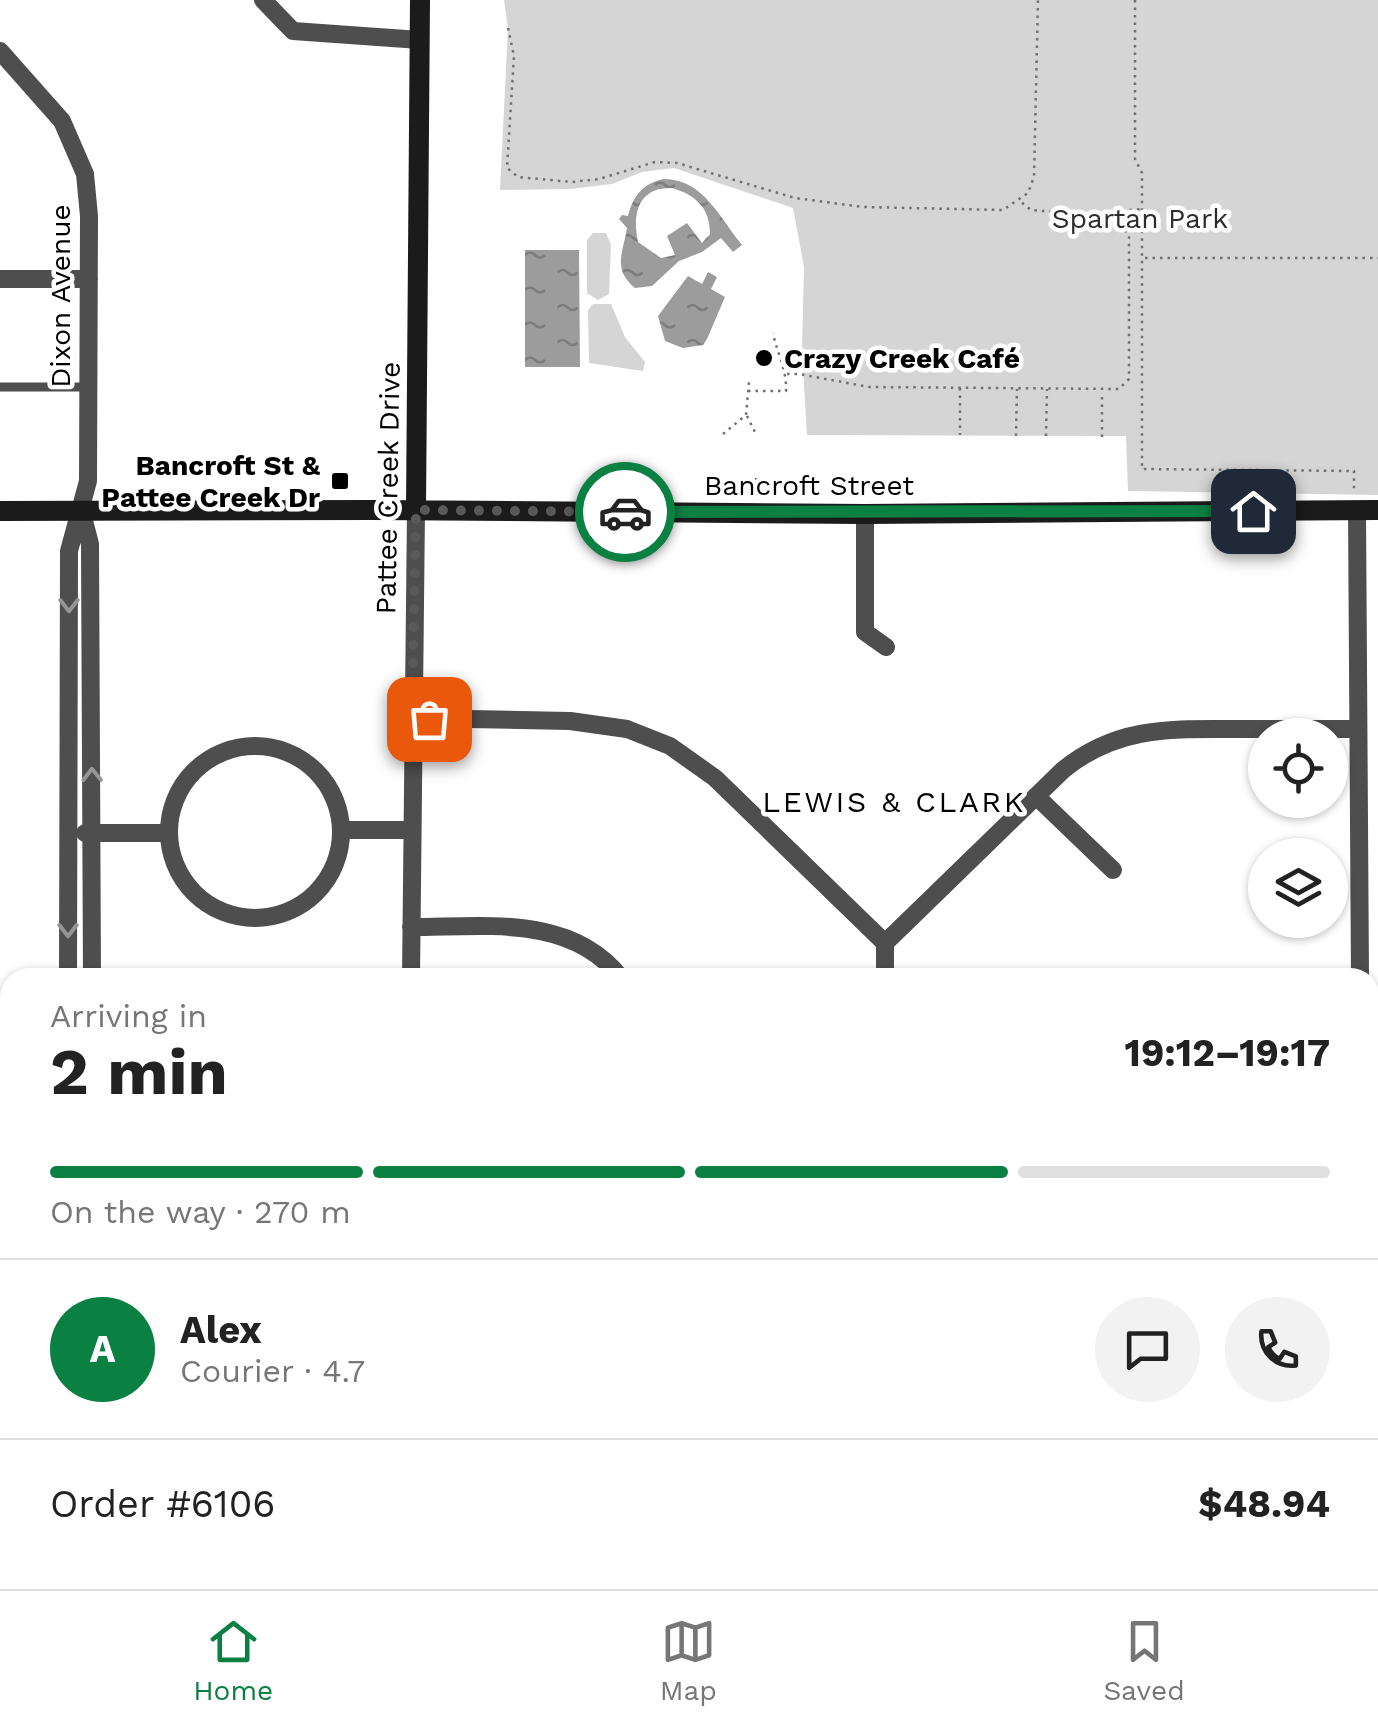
<!DOCTYPE html>
<html lang="en">
<head>
<meta charset="utf-8">
<style>
  body { margin:0; font-family:"Work Sans",sans-serif; background:#f2f2f2; color:#222; height:100vh; display:flex; flex-direction:column; font-size:38px; white-space:nowrap }
  * { box-sizing:border-box; margin:0 }
  p { font-size:32px; color:#767676 }
  .icon { flex:none; width:55px; height:55px; fill:none; stroke:currentColor; stroke-width:2; stroke-linecap:round; stroke-linejoin:round }
  .map { position:relative; flex:1; overflow:hidden }
  .drawer { position:absolute; left:0px; top:968px; width:1380px; height:622px; display:flex; flex-direction:column; background:#fff; border-radius:30px 30px 0 0; box-shadow:0 2px 8px #0004 }
  .drawer>* { flex:none }
  .buttons { position:absolute; left:1248px; top:718px; display:grid; gap:20px }
  .buttons a { display:grid; place-items:center; width:100px; height:100px; border-radius:50%; background:#fff; box-shadow:0 2px 8px #0004; font-size:50px }
  .pin { position:absolute; display:grid; place-items:center; width:85px; height:85px; color:#fff; margin:-42px; border-radius:20px; box-shadow:0 5px 15px #0006 }
  .courier { position:absolute; display:grid; place-items:center; width:100px; height:100px; margin:-50px; border:8px solid #0b8043; border-radius:50%; background:#fff; color:#222; box-shadow:0 2px 12px #0007 }
  .headline em { font-style:normal; font-weight:700 }
  .headline div { display:flex; flex-direction:column-reverse }
  .headline { display:flex; align-items:center; justify-content:space-between; height:170px; padding:0 50px }
  h1 { font-size:65px; font-weight:700; line-height:75px }
  .bar { display:grid; grid-template-columns:repeat(4,1fr); gap:15px 10px; align-content:center; height:120px; padding:0 50px }
  .bar i { height:12px; border-radius:8px; background:#e0e0e0 }
  .bar .active { background:#0b8043 }
  .bar p { grid-column:span 4 }
  .line { display:flex; align-items:center; gap:25px; padding:0 50px; border-top:2px solid #e0e0e0 }
  .line div { flex:1 }
  .round { display:grid; place-items:center; flex:none; width:105px; height:105px; border-radius:52px; background:#f2f2f2 }
  .tab-bar { display:flex; justify-content:space-around; align-items:center; height:140px; border-top:2px solid #e0e0e0; background:#fff; font-size:28px; color:#767676 }
  .tab-bar a { display:grid; justify-items:center; gap:5px }
  .tab-bar .active { color:#0b8043 }
  .map>svg:first-child { display:block }
  .green { fill:#d5d5d5 }
  .water { fill:url(#water-ripples); fill-rule:evenodd }
  .lines { fill:none; stroke-linecap:round; stroke-linejoin:round }
  .path { stroke:#707070; stroke-width:2.5; stroke-dasharray:2.5 5; stroke-linecap:butt }
  .lane { stroke:#4e4e4e; stroke-width:9 }
  .street { stroke:#4e4e4e; stroke-width:18 }
  .secondary { stroke:#1b1b1b; stroke-width:20 }
  .oneway { stroke:#959595 }
  .done { stroke:#595959; stroke-width:10; stroke-dasharray:0 18 }
  .route { stroke:#0b8043; stroke-width:12 }
  .poi-dot { fill:#000; stroke:#fff; stroke-width:4 }
  .labels { text-anchor:middle; dominant-baseline:central; stroke-width:9; stroke-linejoin:round; paint-order:stroke }
  .park-label { font-size:28px; fill:#2c2c2c; stroke:#fff }
  .street-label { font-size:28px; fill:#000; stroke:#fff }
  .poi-label { font-size:28px; font-weight:bold; fill:#000; stroke:#fff; text-anchor:start }
  .neighbourhood-label { font-size:30px; letter-spacing:2.5px; fill:#000; stroke:#fff }
</style>
</head>
<body>
<div class="map">
<svg width="1378" height="1589" viewBox="0 0 1378 1589">
  <defs>
    <pattern id="water-ripples" width="26" height="14" patternUnits="userSpaceOnUse" patternTransform="scale(2.5)"><rect width="26" height="14" fill="#9c9c9c"/><path d="M2 4q2-2 4 0t4 0M15 11q2-2 4 0t4 0" fill="none" stroke="#7d7d7d"/></pattern>
  </defs>
  <rect width="100%" height="100%" fill="#fff"/>
  <!-- green -->
  <path class="green" d="M504,0h874v495l-250,-4 -2,-55 -319,-1 -5,-85 2,-83 -11,-59 -119,-40 -32,4 -30,12 -42,5 -70,1 8,-162z
    M593,233h13l5,12 -2,49 -11,6 -11,-7v-53z
    M593,304h18l14,33 20,25 -2,9 -54,-8 -1,-53z"/>
  <!-- water -->
  <path class="water" d="M664,179c39,0 56,39 78,66l-9,7 -12,-14 -19,14 -23,9 -27,25 -17,2c-23,-19 -12,-35 -8,-60l-8,-9 3,-4 6,1c5,-20 15,-33 36,-37zM672,188c24,7 38,20 38,46l-8,9 -15,-20 -20,13 8,19 -14,3 -23,-16c-6,-28 0,-55 34,-54z
    M525,250h54l1,117h-55z
    M708,272l9,5 -6,12 14,8 -18,42 -4,6 -20,3 -18,-7 -7,-25 30,-40 14,8z"/>
  <g class="lines">
    <!-- path -->
    <path class="path" d="M1135,0v159l7,14v296l212,2v20
      M508,28l6,28 -7,112 11,9 54,5 27,-3 56,-17 22,1 118,35 68,9 140,3 25,-17 6,-16 4,-177
      M1116,216l12,-6 14,-1
      M1145,258h233
      M787,374h12l70,13 250,2 10,-10v-144l-14,-18 -84,-7 -11,-9
      M960,388v47
      M748,391h38c1,-21 -9,-38 -13,-58
      M747,416l9,18
      M723,434l23,-19 3,-33
      M1016,436l1,-47
      M1046,436l1,-47
      M1102,437v-44
      M756,478v10"/>
    <!-- lane -->
    <path class="lane" d="M0,387h87
      M1006,1580v9
      M1242,1589v-9"/>
    <!-- street -->
    <path class="street" d="M263,0l30,31 127,9
      M0,51l62,70 23,53 4,42 -1,265 -19,70 -1,427
      M0,279h89
      M81,509l9,35 2,434
      M1357,510l3,468
      M865,514v118l21,15
      M413,718l157,3 57,8 43,17 45,32 170,165
      M169 832a86 86 0 1 1 172 0a86 86 0 1 1-172 0Z
      M1036,796l77,74
      M342,830h70
      M85,833h84
      M411,927c74,0 160,-13 210,51
      M885,943l178,-173c55,-45 110,-41 177,-41 39,0 79,0 118,0
      M885,943v35
      M411,978l5,-468
      M0,1131l10,8
      M1370,1139h8
      M1370,1452h8
      M0,1456h10
      M1123,1580v9
      M1361,1580v9
      M174,1589l1,-9
      M412,1589l1,-9
      M457,1589h177
      M887,1589v-9"/>
    <!-- secondary -->
    <path class="secondary" d="M416,510l4,-510
      M0,511l373,-1 492,4 513,-4"/>
  </g>
  <!-- one-way arrows -->
  <defs><path id="oneway-chevron" d="M-2-3.5L2.5 0L-2 3.5" fill="none" stroke-width="1.6" stroke-linecap="round" stroke-linejoin="round" transform="scale(2.5)"/></defs>
  <g class="oneway">
    <use href="#oneway-chevron" transform="translate(69 605) rotate(90)"/>
    <use href="#oneway-chevron" transform="translate(92 775) rotate(-91)"/>
    <use href="#oneway-chevron" transform="translate(68 930) rotate(90)"/>
  </g>
  <g class="lines">
    <!-- done -->
    <path class="done" d="M429,719l-17,-1 4,-208 209,2"/>
    <!-- route -->
    <path class="route" d="M625,512l628,-1"/>
  </g>
  <!-- markers -->
  <g class="poi-dot">
    <circle cx="764" cy="358" r="10"/>
    <rect x="330" y="471" width="20" height="20" rx="5"/>
  </g>
  <g class="labels">
    <!-- park labels -->
    <g class="park-label">
      <text x="1140" y="218">Spartan Park</text>
    </g>
    <!-- street labels -->
    <g class="street-label">
      <text transform="translate(60 296) rotate(-90)">Dixon Avenue</text>
      <text x="809" y="485">Bancroft Street</text>
      <text transform="translate(388 488) rotate(-89)">Pattee Creek Drive</text>
    </g>
    <!-- poi labels -->
    <g class="poi-label">
      <text x="784" y="358">Crazy Creek Café</text>
      <text x="320" y="465" text-anchor="end">Bancroft St &amp;<tspan x="320" dy="32">Pattee Creek Dr</tspan></text>
    </g>
    <!-- neighbourhood labels -->
    <g class="neighbourhood-label">
      <text x="894" y="801">LEWIS &amp; CLARK</text>
    </g>
  </g>
</svg>
<div class="buttons">
<a><svg class="icon" aria-label="locate" viewBox="0 0 24 24"><circle cx="12" cy="12" r="6"/><path d="M12 2v4M12 18v4M2 12h4M18 12h4"/></svg></a>
<a><svg class="icon" aria-label="layers" viewBox="0 0 24 24"><path d="M12 4l9 5-9 5-9-5zM3 14l9 5 9-5"/></svg></a>
</div>
<div class="pin" style="left:429px;top:719px;background:#ea580c"><svg class="icon" aria-label="bag" viewBox="0 0 24 24"><path d="M5 8h14l-1 12H6zM9 8a3 3 0 0 1 6 0"/></svg></div>
<div class="pin" style="left:1253px;top:511px;background:#1f2937"><svg class="icon" aria-label="home" viewBox="0 0 24 24"><path d="M3 11l9-7 9 7M6 9v11h12V9"/></svg></div>
<div class="courier" style="left:625px;top:512px"><svg class="icon" aria-label="car" viewBox="0 0 24 24"><path d="M5 17H2v-5l4-1 3-4h7l3 4 3 1v5h-3M9 17h6M6 11h13"/><circle cx="7" cy="17" r="2"/><circle cx="17" cy="17" r="2"/></svg></div>
<section class="drawer">
<div class="headline"><div><h1>2 min</h1><p>Arriving in</p></div><em>19:12–19:17</em></div>
<div class="bar"><i class="active"></i><i class="active"></i><i class="active"></i><i></i><p>On the way · 270 m</p></div>
<div class="line" style="height:180px"><b class="round" style="background:#0b8043;color:#fff">A</b><div><b>Alex</b><p>Courier · 4.7</p></div><a class="round"><svg class="icon" aria-label="chat" viewBox="0 0 24 24"><path d="M4 5h16v11H9l-5 4z"/></svg></a><a class="round"><svg class="icon" aria-label="phone" viewBox="0 0 24 24"><path d="M5 4h4l2 5-3 2q2 4 5 5l2-3 5 2v4C11 20 4 13 5 4z"/></svg></a></div>
<div class="line" style="height:130px"><div>Order #6106</div><b>$48.94</b></div>
</section>
</div>
<nav class="tab-bar">
<a class="active"><svg class="icon" aria-label="home" viewBox="0 0 24 24"><path d="M3 11l9-7 9 7M6 9v11h12V9"/></svg>Home</a>
<a><svg class="icon" aria-label="map" viewBox="0 0 24 24"><path d="M3 6l6-2 6 2 6-2v14l-6 2-6-2-6 2zM9 4v14M15 6v14"/></svg>Map</a>
<a><svg class="icon" aria-label="saved" viewBox="0 0 24 24"><path d="M7 4h10v16l-5-4-5 4z"/></svg>Saved</a>
</nav>
</body>
</html>
